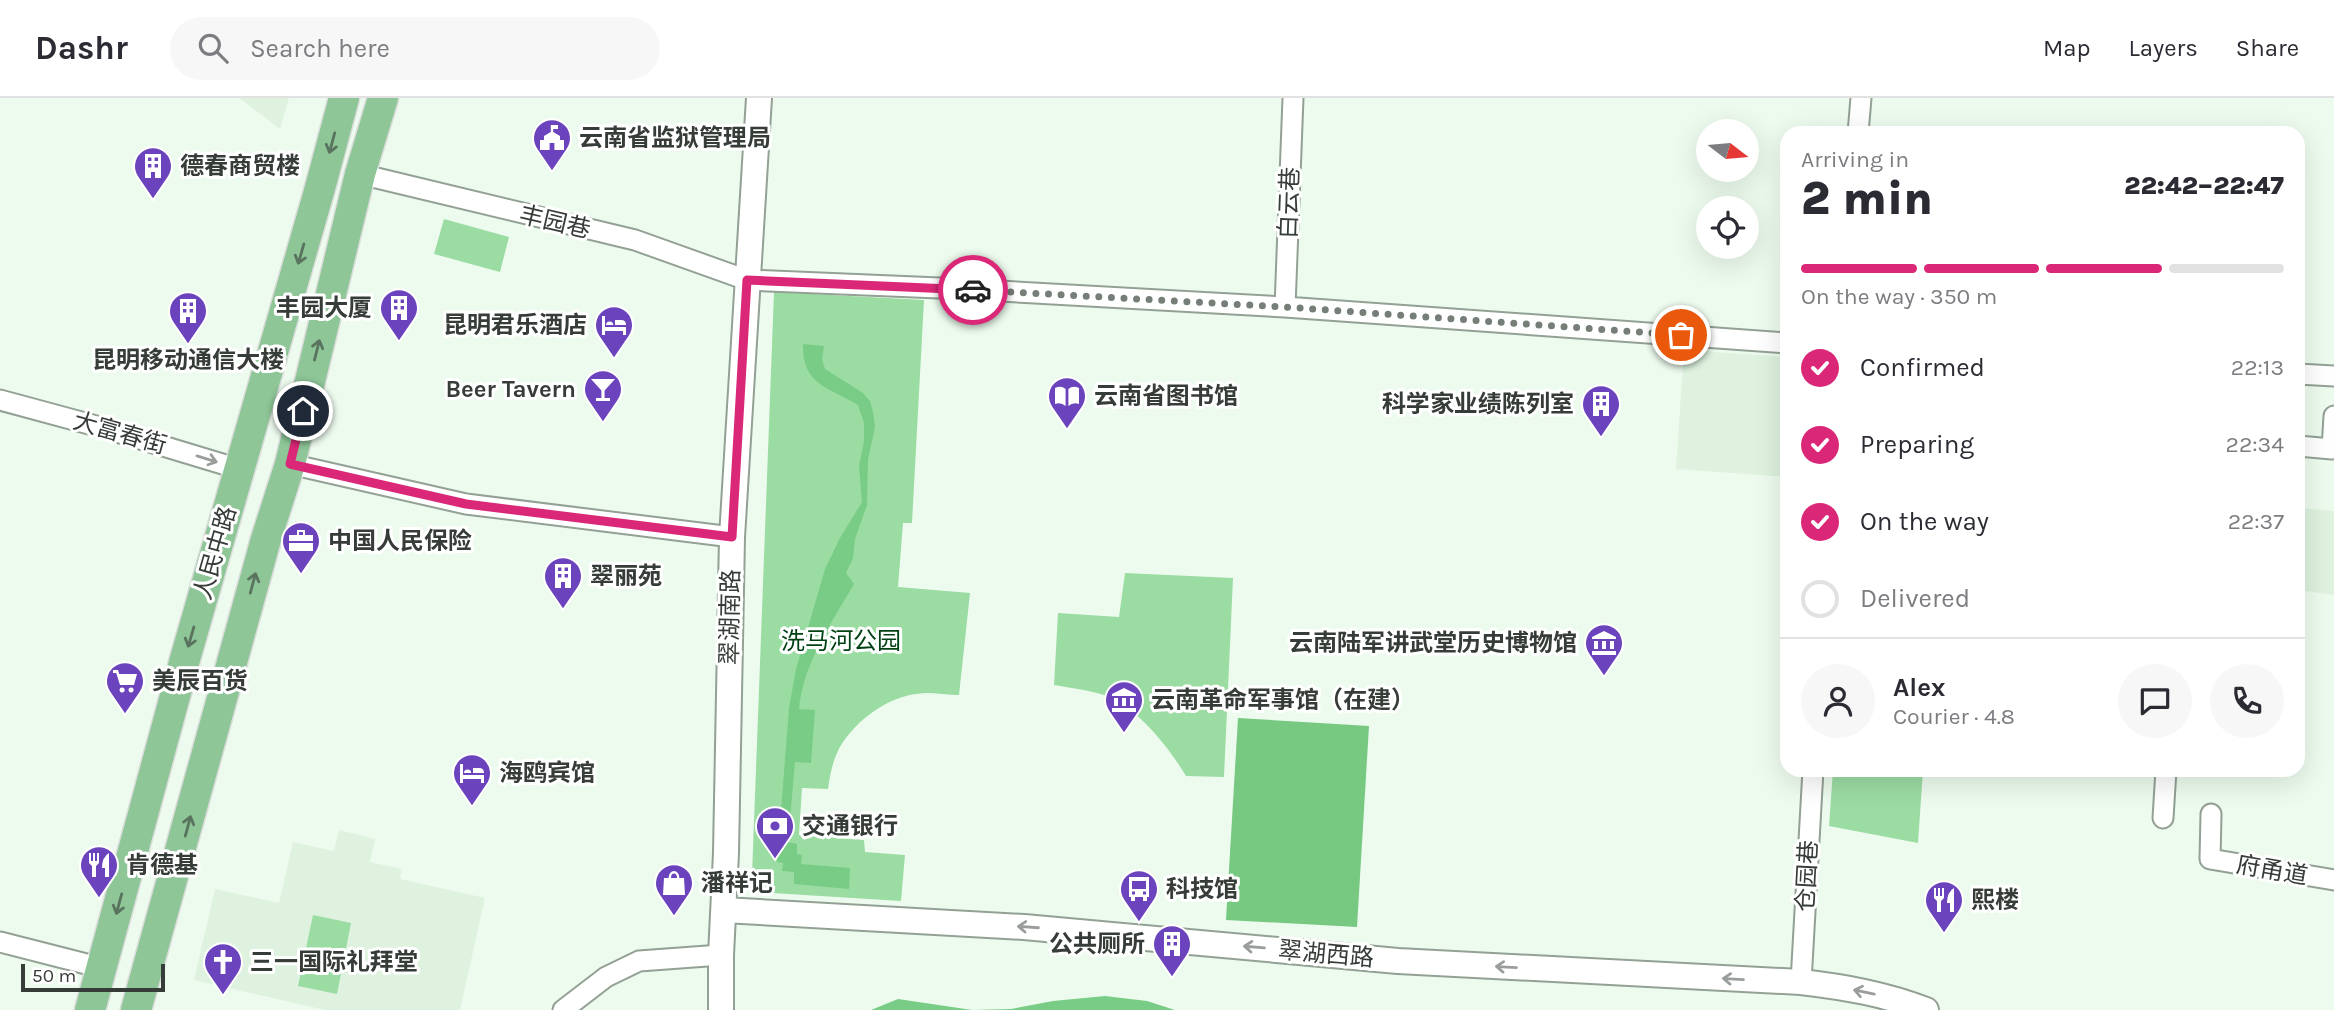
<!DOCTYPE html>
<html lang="en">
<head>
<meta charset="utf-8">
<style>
  body { margin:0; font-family:Karla,"Noto Sans SC",sans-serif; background:#f7f7f7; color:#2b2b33; height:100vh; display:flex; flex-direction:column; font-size:26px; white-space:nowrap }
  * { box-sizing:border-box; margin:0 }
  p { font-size:23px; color:#7c7c81 }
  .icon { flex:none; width:38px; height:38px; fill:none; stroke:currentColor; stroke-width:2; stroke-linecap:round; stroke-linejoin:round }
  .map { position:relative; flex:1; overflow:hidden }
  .sheet { position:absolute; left:1780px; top:28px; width:525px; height:651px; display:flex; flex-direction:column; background:#fff; border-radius:21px; box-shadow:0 7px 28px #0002 }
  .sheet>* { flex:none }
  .needle { width:46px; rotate:106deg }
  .controls { position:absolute; left:1696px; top:21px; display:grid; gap:14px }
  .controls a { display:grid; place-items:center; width:63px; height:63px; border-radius:50%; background:#fff; box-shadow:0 7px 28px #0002; font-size:35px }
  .scale { position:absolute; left:21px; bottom:18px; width:144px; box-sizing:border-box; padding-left:7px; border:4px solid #363c37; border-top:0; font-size:19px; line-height:24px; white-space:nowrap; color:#363c37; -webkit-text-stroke:5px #fff; paint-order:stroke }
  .pin { position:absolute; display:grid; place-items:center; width:60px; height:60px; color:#fff; margin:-30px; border:4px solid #fff; border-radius:50%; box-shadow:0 2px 7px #0007 }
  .courier { position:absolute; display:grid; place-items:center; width:70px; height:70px; margin:-35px; border:5px solid #db2777; border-radius:50%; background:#fff; color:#222; box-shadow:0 2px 9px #0007 }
  .headline em { font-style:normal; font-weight:800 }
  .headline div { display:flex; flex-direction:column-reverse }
  .headline { display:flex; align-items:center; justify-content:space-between; height:119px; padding:0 21px }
  h1 { font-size:46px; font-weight:800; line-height:52px }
  .bar { display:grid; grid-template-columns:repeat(4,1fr); gap:10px 7px; align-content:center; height:84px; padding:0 21px }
  .bar i { height:9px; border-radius:5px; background:#e1e1e2 }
  .bar .selected { background:#db2777 }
  .bar p { grid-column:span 4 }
  .line { display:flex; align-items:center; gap:18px; padding:0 21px; border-top:2px solid #e1e1e2 }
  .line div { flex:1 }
  .round { display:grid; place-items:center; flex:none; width:74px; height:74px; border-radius:37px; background:#f7f7f7 }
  ol { padding:0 21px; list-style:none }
  li { display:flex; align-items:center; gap:21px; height:77px }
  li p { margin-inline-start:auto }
  li .icon { padding:7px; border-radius:50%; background:#db2777; color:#fff; stroke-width:4 }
  li:last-child { color:#7c7c81 }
  li i { width:38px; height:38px; border:4px solid #e1e1e2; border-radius:50% }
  header { display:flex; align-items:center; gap:42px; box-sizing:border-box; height:98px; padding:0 35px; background:#fff; border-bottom:2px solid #e1e1e2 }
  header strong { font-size:33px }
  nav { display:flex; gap:38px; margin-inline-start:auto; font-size:24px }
  .search { width:490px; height:63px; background:#f7f7f7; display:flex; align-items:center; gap:18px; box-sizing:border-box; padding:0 24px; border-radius:38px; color:#7c7c81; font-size:26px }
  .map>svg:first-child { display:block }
  .built { fill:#def2df }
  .green { fill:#9bdca3 }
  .forest { fill:#77c982 }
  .water { fill:#79cc85 }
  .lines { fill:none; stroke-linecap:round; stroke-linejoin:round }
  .minor-casing { stroke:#93a094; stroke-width:23 }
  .tertiary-casing { stroke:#93a094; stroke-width:28 }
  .primary-casing { stroke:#dbdcdb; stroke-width:33 }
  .minor { stroke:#fff; stroke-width:19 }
  .tertiary { stroke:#fff; stroke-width:24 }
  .primary { stroke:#8ec698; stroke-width:30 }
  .oneway { stroke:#59735e }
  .oneway2 { stroke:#9a9e9b }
  .done { stroke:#767f77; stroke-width:7; stroke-dasharray:0 12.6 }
  .route { stroke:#db2777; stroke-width:9 }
  .labels { text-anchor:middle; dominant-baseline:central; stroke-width:6; stroke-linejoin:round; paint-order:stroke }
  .poi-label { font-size:24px; font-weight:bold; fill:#363c37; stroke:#fff; text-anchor:start }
  .street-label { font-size:24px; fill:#363c37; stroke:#fff }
  .park-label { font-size:24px; fill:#004114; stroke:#fff }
</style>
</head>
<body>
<header>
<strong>Dashr</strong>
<div class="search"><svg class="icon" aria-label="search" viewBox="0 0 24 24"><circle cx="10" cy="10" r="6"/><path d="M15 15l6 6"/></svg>Search here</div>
<nav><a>Map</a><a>Layers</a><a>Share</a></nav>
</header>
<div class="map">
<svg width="2334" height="912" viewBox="0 0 2334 912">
  <rect width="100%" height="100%" fill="#edfbee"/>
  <!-- built -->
  <path class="built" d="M239,0h50l-9,31z
    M1684,252l103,7v120l-111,-8z
    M2298,410l36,3v84l-36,-5z
    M339,732l36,9 -5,23 32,7 -2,10 85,19 -25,112h-135l-131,-30 21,-91 64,14 14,-61 41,9z"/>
  <!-- green -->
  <path class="green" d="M444,121l65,18 -9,35 -66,-18z
    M774,194l150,8 -12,223h-9l-5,64 72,6 -11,102c-11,0 -22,-2 -33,-2 -33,1 -64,22 -83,49 -9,13 -13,31 -15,47l-26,-1 -3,47 65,5 1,12 40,3 -4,46 -129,-8 -20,-18z
    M1125,475l108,5 -9,199 -38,-1c-16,-27 -49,-69 -79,-80 -17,-6 -36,-8 -53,-11l4,-72 61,4z
    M1833,672h90l-5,73 -89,-17z
    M313,817l38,8 -14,71 -39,-8z"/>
  <!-- forest -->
  <path class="forest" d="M1238,620l131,8 -12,201 -131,-7z"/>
  <!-- water -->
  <path class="water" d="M803,246l21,2 -2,13 3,10 38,24 7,8 3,11 2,15 -7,32 -1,46 -12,34 -2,19 -7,15 8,11c-22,38 -51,80 -55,125l16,1 -4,53 -16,-1 -7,80 9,2v10l5,1 -1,9 49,4 -1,21 -55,-5v-12l-12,-1 1,-8 -6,-1 12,-154 7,-39 29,-100 15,-31 22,-36 -3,-36 5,-25v-18l-6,-18c-30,-18 -56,-20 -55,-61z
    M1105,898l42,5 28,9h-304l27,-11 74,11 39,-1 42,-8z"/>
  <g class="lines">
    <defs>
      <path id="minor" d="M1858,35l3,-35
        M360,76l275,66 112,40 216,9 322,18 502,36
        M1285,209l8,-209
        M2298,276l36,2
        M0,302l100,27 139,42
        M2298,348l34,3 2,-33
        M290,366l176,40 266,33
        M2211,716l-1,45 124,21
        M2163,720l3,-48
        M0,844l102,26
        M1801,884l12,-212
        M563,912l43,-33 33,-16 82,-6"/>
      <path id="tertiary" d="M724,812l300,17 374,34 403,21c43,5 84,12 125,28
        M721,912v-55l5,-102 6,-316 27,-439"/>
      <path id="primary" d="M90,912l95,-351 135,-471 24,-90
        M136,912l130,-471 24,-75 70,-290 23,-76"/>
    </defs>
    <!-- minor casing -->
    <use href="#minor" class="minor-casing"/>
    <!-- tertiary casing -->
    <use href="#tertiary" class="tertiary-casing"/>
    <!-- primary casing -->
    <use href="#primary" class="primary-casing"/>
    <!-- minor -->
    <use href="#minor" class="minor"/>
    <!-- tertiary -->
    <use href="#tertiary" class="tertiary"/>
    <!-- primary -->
    <use href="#primary" class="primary"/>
  </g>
  <!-- one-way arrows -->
  <defs><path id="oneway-shaft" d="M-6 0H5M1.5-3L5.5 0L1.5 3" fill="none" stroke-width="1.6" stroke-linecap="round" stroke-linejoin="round" transform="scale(1.75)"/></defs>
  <g class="oneway">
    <use href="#oneway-shaft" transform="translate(332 45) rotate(105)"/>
    <use href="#oneway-shaft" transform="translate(301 156) rotate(106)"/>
    <use href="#oneway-shaft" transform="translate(317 252) rotate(-76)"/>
    <use href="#oneway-shaft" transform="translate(253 485) rotate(-75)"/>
    <use href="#oneway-shaft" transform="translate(191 539) rotate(106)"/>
    <use href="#oneway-shaft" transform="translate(188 728) rotate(-75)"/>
    <use href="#oneway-shaft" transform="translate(119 806) rotate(105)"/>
  </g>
  <g class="oneway2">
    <use href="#oneway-shaft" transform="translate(207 361) rotate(17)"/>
    <use href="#oneway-shaft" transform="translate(1028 829) rotate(-176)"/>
    <use href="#oneway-shaft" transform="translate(1254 849) rotate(-175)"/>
    <use href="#oneway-shaft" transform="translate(1506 869) rotate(-177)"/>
    <use href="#oneway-shaft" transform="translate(1733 881) rotate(-177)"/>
    <use href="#oneway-shaft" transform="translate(1864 894) rotate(-168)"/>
  </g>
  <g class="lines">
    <!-- done -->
    <path class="done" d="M973,192l312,17 396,28"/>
    <!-- route -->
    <path class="route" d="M303,313l-13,53 176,40 266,33 15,-257 226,10"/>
  </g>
  <!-- icons -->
  <defs>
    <symbol id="civic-pin" viewBox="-11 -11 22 30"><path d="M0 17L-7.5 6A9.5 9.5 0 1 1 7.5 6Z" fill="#6b44bd" stroke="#fff"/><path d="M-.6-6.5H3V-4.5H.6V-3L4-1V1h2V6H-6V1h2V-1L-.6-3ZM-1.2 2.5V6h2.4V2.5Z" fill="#fff"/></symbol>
    <symbol id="building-pin" viewBox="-11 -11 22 30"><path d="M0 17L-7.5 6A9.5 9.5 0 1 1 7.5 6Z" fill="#6b44bd" stroke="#fff"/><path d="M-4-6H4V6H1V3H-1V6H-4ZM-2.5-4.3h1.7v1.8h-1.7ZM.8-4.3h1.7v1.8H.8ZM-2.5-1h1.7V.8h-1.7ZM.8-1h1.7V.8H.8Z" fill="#fff"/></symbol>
    <symbol id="hotel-pin" viewBox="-11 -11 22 30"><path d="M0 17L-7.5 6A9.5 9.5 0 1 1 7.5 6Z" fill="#6b44bd" stroke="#fff"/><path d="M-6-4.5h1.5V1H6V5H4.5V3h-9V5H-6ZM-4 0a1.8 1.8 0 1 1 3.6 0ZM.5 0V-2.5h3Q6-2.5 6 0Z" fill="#fff"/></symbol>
    <symbol id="bar-pin" viewBox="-11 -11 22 30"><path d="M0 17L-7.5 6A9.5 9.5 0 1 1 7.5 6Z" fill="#6b44bd" stroke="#fff"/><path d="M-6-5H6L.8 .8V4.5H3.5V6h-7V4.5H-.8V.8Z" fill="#fff"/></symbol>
    <symbol id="library-pin" viewBox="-11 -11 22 30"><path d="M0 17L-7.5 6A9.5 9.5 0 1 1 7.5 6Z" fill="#6b44bd" stroke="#fff"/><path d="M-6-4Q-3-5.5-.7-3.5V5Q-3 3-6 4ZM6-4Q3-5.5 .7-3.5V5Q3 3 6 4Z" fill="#fff"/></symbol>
    <symbol id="office-pin" viewBox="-11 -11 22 30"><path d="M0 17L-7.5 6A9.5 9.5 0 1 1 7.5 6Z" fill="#6b44bd" stroke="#fff"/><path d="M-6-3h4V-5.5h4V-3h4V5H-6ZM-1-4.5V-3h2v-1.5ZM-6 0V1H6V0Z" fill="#fff"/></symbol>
    <symbol id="museum-pin" viewBox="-11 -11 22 30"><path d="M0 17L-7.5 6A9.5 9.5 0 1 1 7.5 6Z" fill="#6b44bd" stroke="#fff"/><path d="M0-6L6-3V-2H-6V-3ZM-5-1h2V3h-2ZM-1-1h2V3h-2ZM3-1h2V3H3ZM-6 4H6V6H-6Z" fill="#fff"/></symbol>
    <symbol id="supermarket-pin" viewBox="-11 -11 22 30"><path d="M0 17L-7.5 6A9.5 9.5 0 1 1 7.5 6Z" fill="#6b44bd" stroke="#fff"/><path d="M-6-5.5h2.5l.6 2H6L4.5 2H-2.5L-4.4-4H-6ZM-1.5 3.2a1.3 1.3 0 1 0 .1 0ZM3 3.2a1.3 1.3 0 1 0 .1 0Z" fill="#fff"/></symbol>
    <symbol id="bank-pin" viewBox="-11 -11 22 30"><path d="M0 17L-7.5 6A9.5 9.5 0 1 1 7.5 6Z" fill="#6b44bd" stroke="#fff"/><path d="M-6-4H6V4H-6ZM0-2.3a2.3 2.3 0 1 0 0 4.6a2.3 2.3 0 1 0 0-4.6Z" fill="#fff"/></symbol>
    <symbol id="restaurant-pin" viewBox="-11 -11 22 30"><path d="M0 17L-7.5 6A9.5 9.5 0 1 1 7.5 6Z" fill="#6b44bd" stroke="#fff"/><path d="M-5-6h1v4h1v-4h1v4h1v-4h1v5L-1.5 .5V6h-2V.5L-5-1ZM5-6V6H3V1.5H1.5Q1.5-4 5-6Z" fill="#fff"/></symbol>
    <symbol id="shop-pin" viewBox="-11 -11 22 30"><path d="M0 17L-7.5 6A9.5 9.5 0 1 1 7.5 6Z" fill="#6b44bd" stroke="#fff"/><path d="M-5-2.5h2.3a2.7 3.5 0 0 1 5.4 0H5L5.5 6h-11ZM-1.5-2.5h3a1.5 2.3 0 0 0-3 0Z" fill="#fff"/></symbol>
    <symbol id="bus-pin" viewBox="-11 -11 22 30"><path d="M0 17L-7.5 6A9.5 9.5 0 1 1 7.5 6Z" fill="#6b44bd" stroke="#fff"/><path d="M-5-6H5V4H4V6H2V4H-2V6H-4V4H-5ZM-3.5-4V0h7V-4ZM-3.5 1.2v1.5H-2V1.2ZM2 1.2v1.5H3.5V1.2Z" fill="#fff"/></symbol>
    <symbol id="church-pin" viewBox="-11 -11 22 30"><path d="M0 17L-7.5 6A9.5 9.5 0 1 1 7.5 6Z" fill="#6b44bd" stroke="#fff"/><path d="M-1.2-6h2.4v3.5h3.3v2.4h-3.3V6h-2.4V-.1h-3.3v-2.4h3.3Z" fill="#fff"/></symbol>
  </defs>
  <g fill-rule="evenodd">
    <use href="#civic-pin" x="530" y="18" width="44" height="60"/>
    <use href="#building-pin" x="131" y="46" width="44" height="60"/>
    <use href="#building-pin" x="377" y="188" width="44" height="60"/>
    <use href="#building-pin" x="166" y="191" width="44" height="60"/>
    <use href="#hotel-pin" x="592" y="205" width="44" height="60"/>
    <use href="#bar-pin" x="581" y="269" width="44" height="60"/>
    <use href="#library-pin" x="1045" y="276" width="44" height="60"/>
    <use href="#building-pin" x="1579" y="284" width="44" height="60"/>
    <use href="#office-pin" x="279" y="421" width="44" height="60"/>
    <use href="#building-pin" x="541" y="456" width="44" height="60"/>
    <use href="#museum-pin" x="1582" y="523" width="44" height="60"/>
    <use href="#supermarket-pin" x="103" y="561" width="44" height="60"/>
    <use href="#museum-pin" x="1102" y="580" width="44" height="60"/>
    <use href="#hotel-pin" x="450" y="653" width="44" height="60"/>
    <use href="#bank-pin" x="753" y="706" width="44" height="60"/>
    <use href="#restaurant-pin" x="77" y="745" width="44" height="60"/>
    <use href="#shop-pin" x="652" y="763" width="44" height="60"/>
    <use href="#bus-pin" x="1117" y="769" width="44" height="60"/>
    <use href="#restaurant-pin" x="1922" y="780" width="44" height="60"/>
    <use href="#building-pin" x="1150" y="824" width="44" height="60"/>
    <use href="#church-pin" x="201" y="842" width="44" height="60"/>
  </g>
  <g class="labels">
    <!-- poi labels -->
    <g class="poi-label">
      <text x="579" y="40">云南省监狱管理局</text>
      <text x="180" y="68">德春商贸楼</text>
      <text x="372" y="210" text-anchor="end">丰园大厦</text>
      <text x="587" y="227" text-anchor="end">昆明君乐酒店</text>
      <text x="188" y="262" text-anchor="middle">昆明移动通信大楼</text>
      <text x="576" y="291" text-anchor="end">Beer Tavern</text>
      <text x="1094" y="298">云南省图书馆</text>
      <text x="1574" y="306" text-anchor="end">科学家业绩陈列室</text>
      <text x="328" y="443">中国人民保险</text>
      <text x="590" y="478">翠丽苑</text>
      <text x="1577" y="545" text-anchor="end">云南陆军讲武堂历史博物馆</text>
      <text x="152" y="583">美辰百货</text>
      <text x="1151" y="602">云南革命军事馆（在建）</text>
      <text x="499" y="675">海鸥宾馆</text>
      <text x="802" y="728">交通银行</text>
      <text x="126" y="767">肯德基</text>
      <text x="701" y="785">潘祥记</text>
      <text x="1166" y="791">科技馆</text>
      <text x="1971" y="802">熙楼</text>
      <text x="1145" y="846" text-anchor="end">公共厕所</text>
      <text x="250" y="864">三一国际礼拜堂</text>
    </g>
    <!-- street labels -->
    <g class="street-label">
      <text transform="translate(1289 105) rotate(-88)">白云巷</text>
      <text transform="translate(555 124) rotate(13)">丰园巷</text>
      <text transform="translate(120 335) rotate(16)">大富春街</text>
      <text transform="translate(215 455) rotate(-74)">人民中路</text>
      <text transform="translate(730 519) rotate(-89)">翠湖南路</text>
      <text transform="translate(2272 772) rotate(10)">府甬道</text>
      <text transform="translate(1807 778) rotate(-87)">仓园巷</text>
      <text transform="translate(1326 856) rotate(5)">翠湖西路</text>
    </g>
    <!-- park labels -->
    <g class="park-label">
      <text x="841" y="543">洗马河公园</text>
    </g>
  </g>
</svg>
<div class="controls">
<a><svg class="needle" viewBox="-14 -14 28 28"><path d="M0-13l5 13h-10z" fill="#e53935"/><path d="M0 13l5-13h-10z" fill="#7c7c81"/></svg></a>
<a><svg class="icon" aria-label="locate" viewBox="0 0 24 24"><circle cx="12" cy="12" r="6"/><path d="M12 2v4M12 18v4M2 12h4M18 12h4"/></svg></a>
</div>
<div class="scale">50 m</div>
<div class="pin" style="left:1681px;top:237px;background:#ea580c"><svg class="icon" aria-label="bag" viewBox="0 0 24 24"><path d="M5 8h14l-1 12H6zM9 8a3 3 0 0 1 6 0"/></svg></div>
<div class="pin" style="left:303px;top:313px;background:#1f2937"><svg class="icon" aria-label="home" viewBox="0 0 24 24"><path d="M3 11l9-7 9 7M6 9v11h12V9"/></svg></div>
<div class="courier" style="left:973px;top:192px"><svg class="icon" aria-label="car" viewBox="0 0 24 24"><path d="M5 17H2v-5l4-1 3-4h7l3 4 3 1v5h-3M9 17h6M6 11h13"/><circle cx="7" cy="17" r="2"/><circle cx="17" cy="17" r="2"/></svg></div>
<section class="sheet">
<div class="headline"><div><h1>2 min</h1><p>Arriving in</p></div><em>22:42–22:47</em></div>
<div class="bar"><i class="selected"></i><i class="selected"></i><i class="selected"></i><i></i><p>On the way · 350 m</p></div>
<ol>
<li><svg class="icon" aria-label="check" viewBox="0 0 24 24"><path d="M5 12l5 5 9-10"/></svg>Confirmed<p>22:13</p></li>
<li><svg class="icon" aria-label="check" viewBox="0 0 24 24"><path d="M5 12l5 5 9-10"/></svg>Preparing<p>22:34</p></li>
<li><svg class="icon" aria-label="check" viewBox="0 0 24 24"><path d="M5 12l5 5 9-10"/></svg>On the way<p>22:37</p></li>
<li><i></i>Delivered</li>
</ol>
<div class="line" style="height:126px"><a class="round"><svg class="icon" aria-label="person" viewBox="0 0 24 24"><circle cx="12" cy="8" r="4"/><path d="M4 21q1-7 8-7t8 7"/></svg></a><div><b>Alex</b><p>Courier · 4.8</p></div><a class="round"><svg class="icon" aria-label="chat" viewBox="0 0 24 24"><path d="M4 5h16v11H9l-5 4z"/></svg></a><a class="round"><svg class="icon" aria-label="phone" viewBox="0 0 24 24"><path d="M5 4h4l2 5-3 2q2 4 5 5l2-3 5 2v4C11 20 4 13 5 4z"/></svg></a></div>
</section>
</div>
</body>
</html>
